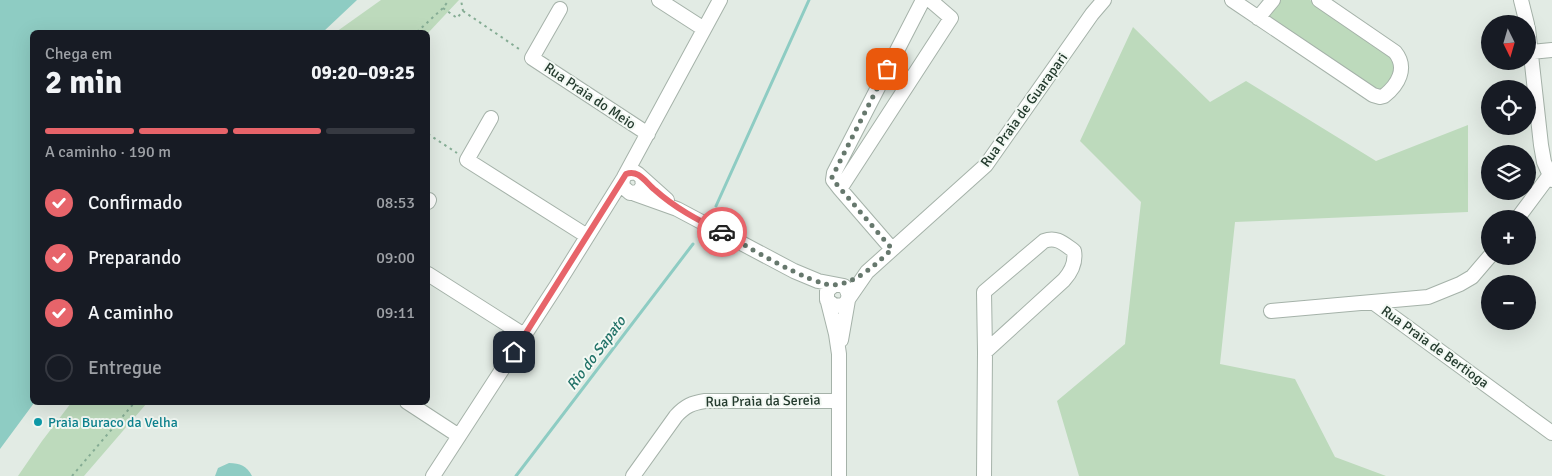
<!DOCTYPE html>
<html lang="pt">
<head>
<meta charset="utf-8">
<style>
  body { margin:0; font-family:Signika,sans-serif; background:#20242c; color:#f1f3f6; height:100vh; display:flex; flex-direction:column; font-size:19px; white-space:nowrap }
  * { box-sizing:border-box; margin:0 }
  p { font-size:16px; color:#9ea1a6 }
  .icon { flex:none; width:28px; height:28px; fill:none; stroke:currentColor; stroke-width:2; stroke-linecap:round; stroke-linejoin:round }
  .map { position:relative; flex:1; overflow:hidden }
  .sheet { position:absolute; left:30px; top:30px; width:400px; height:375px; display:flex; flex-direction:column; background:#171b24; border-radius:8px; box-shadow:0 5px 20px #0002 }
  .sheet>* { flex:none }
  .needle { width:32px; rotate:175deg }
  .buttons { position:absolute; left:1481px; top:15px; display:grid; gap:10px }
  .buttons a { display:grid; place-items:center; width:55px; height:55px; border-radius:50%; background:#171b24; box-shadow:0 5px 20px #0002; font-size:25px }
  .pin { position:absolute; display:grid; place-items:center; width:42px; height:42px; color:#fff; margin:-21px; border-radius:10px; box-shadow:0 2px 8px #0006 }
  .courier { position:absolute; display:grid; place-items:center; width:50px; height:50px; margin:-25px; border:4px solid #e7646a; border-radius:50%; background:#fff; color:#222; box-shadow:0 1px 6px #0007 }
  .head em { font-style:normal; font-weight:700 }
  .head div { display:flex; flex-direction:column-reverse }
  .head { display:flex; align-items:center; justify-content:space-between; height:85px; padding:0 15px }
  h1 { font-size:32px; font-weight:700; line-height:38px }
  .bar { display:grid; grid-template-columns:repeat(4,1fr); gap:8px 5px; align-content:center; height:60px; padding:0 15px }
  .bar i { height:6px; border-radius:4px; background:#363941 }
  .bar .on { background:#e7646a }
  .bar p { grid-column:span 4 }
  ol { padding:0 15px; list-style:none }
  li { display:flex; align-items:center; gap:15px; height:55px }
  li p { margin-inline-start:auto }
  li .icon { padding:5px; border-radius:50%; background:#e7646a; color:#fff; stroke-width:4 }
  li:last-child { color:#9ea1a6 }
  li i { width:28px; height:28px; border:2px solid #363941; border-radius:50% }
  .map>svg:first-child { display:block }
  .green { fill:#bddabc }
  .water { fill:#8eccc3 }
  .lines { fill:none; stroke-linecap:round; stroke-linejoin:round }
  .stream { stroke:#8eccc3; stroke-width:3 }
  .minor-casing { stroke:#a5b2a9; stroke-width:16 }
  .path { stroke:#85ac94; stroke-width:2; stroke-dasharray:2.5 4; stroke-linecap:butt }
  .minor { stroke:#fff; stroke-width:14 }
  .done { stroke:#66786d; stroke-width:5; stroke-dasharray:0 9 }
  .route { stroke:#e7646a; stroke-width:6 }
  .culture-dot { fill:#0f9aa8; stroke:#f2f8f3; stroke-width:2 }
  .labels { text-anchor:middle; dominant-baseline:central; stroke-width:4; stroke-linejoin:round; paint-order:stroke }
  .street-label { font-size:14px; fill:#233a2d; stroke:#f2f8f3 }
  .culture-label { font-size:14px; fill:#0d838f; stroke:#f2f8f3; text-anchor:start }
  .water-label { font-size:15px; font-style:italic; fill:#227268; stroke:#f2f8f3 }
</style>
</head>
<body>
<div class="map">
<svg width="1552" height="476" viewBox="0 0 1552 476">
  <rect width="100%" height="100%" fill="#e2ebe4"/>
  <!-- green -->
  <path class="green" d="M381,0h78l-31,33 -92,-1z
    M1280,0h30l83,57 3,18 -16,18 -113,-76z
    M1133,27l77,75 36,-21 130,80 92,-36v87l-233,10 -15,142 75,15 40,78 51,19h-307l-22,-75 68,-57 16,-142 -61,-61z
    M71,403h76l-63,73h-66l24,-35z"/>
  <!-- water -->
  <path class="water" d="M0,0h357l-34,32h-291v370l2,1 -34,46z
    M229,463c11,0 18,3 23,13h-37l3,-8z"/>
  <g class="lines">
    <!-- stream -->
    <path class="stream" d="M716,206l93,-206
      M516,476l177,-232"/>
    <defs>
      <path id="minor" d="M659,0l45,29
        M1232,0l141,95 7,2 4,-1c14,-11 24,-28 11,-44l-76,-52
        M1521,0l6,24
        M560,9l-28,49 116,76
        M1258,18l15,-18
        M1528,28l13,117 3,17 8,18
        M1531,52l21,-2
        M491,118l-24,42 120,76
        M624,177l96,-177
        M642,178l1,8 -5,6 -8,1 -8,-7 1,-7 3,-5 9,-2 3,2 29,26
        M840,189l-7,-9 1,-7 89,-173
        M635,194l42,15 117,62 24,10 26,5c6,7 6,14 -1,19l-8,1 -8,-6v-9l7,-6
        M428,202l1,-2
        M1517,219l32,-43
        M892,249l-52,-60 111,-171 -21,-18
        M428,274l96,61
        M849,298l18,-26 119,-107 106,-151 12,-14
        M828,302l8,32 3,20v122
        M1374,303l178,130
        M1271,311l157,-14 32,-13 12,-7 18,-21
        M841,340l7,-40
        M407,402l52,34
        M433,476l124,-191 66,-106
        M633,476l43,-60c9,-10 16,-13 29,-15h134
        M984,476l1,-124 79,-72c7,-8 12,-18 10,-29 -10,-7 -17,-15 -30,-10l-60,51 1,60"/>
    </defs>
    <!-- minor casing -->
    <use href="#minor" class="minor-casing"/>
    <!-- path -->
    <path class="path" d="M443,8l14,10 6,-7 -2,-11
      M463,11l59,40
      M417,32l26,-24 6,-8
      M428,134l29,19
      M72,476l63,-74"/>
    <!-- minor -->
    <use href="#minor" class="minor"/>
  </g>
  <g class="lines">
    <!-- done -->
    <path class="done" d="M722,232c21,12 90,54 112,53 23,-2 42,-21 58,-36l-59,-69 -1,-3 55,-108"/>
    <!-- route -->
    <path class="route" d="M514,352l112,-178c13,-5 20,9 29,16 20,18 43,30 67,42"/>
  </g>
  <!-- markers -->
  <circle class="culture-dot" cx="38" cy="422" r="5"/>
  <g class="labels">
    <!-- street labels -->
    <g class="street-label">
      <text transform="translate(590 96) rotate(34)">Rua Praia do Meio</text>
      <text transform="translate(1024 110) rotate(-54)">Rua Praia de Guarapari</text>
      <text transform="translate(1435 347) rotate(36)">Rua Praia de Bertioga</text>
      <text transform="translate(763 401) rotate(-1)">Rua Praia da Sereia</text>
    </g>
    <!-- culture labels -->
    <g class="culture-label">
      <text x="48" y="422">Praia Buraco da Velha</text>
    </g>
    <!-- water labels -->
    <g class="water-label">
      <text transform="translate(596 353) rotate(-53)">Rio do Sapato</text>
    </g>
  </g>
</svg>
<div class="buttons">
<a><svg class="needle" viewBox="-14 -14 28 28"><path d="M0-13l5 13h-10z" fill="#e53935"/><path d="M0 13l5-13h-10z" fill="#9ea1a6"/></svg></a>
<a><svg class="icon" aria-label="locate" viewBox="0 0 24 24"><circle cx="12" cy="12" r="6"/><path d="M12 2v4M12 18v4M2 12h4M18 12h4"/></svg></a>
<a><svg class="icon" aria-label="layers" viewBox="0 0 24 24"><path d="M12 4l9 5-9 5-9-5zM3 14l9 5 9-5"/></svg></a>
<a>+</a>
<a>−</a>
</div>
<div class="pin" style="left:887px;top:69px;background:#ea580c"><svg class="icon" aria-label="bag" viewBox="0 0 24 24"><path d="M5 8h14l-1 12H6zM9 8a3 3 0 0 1 6 0"/></svg></div>
<div class="pin" style="left:514px;top:352px;background:#1f2937"><svg class="icon" aria-label="home" viewBox="0 0 24 24"><path d="M3 11l9-7 9 7M6 9v11h12V9"/></svg></div>
<div class="courier" style="left:722px;top:232px"><svg class="icon" aria-label="car" viewBox="0 0 24 24"><path d="M5 17H2v-5l4-1 3-4h7l3 4 3 1v5h-3M9 17h6M6 11h13"/><circle cx="7" cy="17" r="2"/><circle cx="17" cy="17" r="2"/></svg></div>
<section class="sheet">
<div class="head"><div><h1>2 min</h1><p>Chega em</p></div><em>09:20–09:25</em></div>
<div class="bar"><i class="on"></i><i class="on"></i><i class="on"></i><i></i><p>A caminho · 190 m</p></div>
<ol>
<li><svg class="icon" aria-label="check" viewBox="0 0 24 24"><path d="M5 12l5 5 9-10"/></svg>Confirmado<p>08:53</p></li>
<li><svg class="icon" aria-label="check" viewBox="0 0 24 24"><path d="M5 12l5 5 9-10"/></svg>Preparando<p>09:00</p></li>
<li><svg class="icon" aria-label="check" viewBox="0 0 24 24"><path d="M5 12l5 5 9-10"/></svg>A caminho<p>09:11</p></li>
<li><i></i>Entregue</li>
</ol>
</section>
</div>
</body>
</html>
